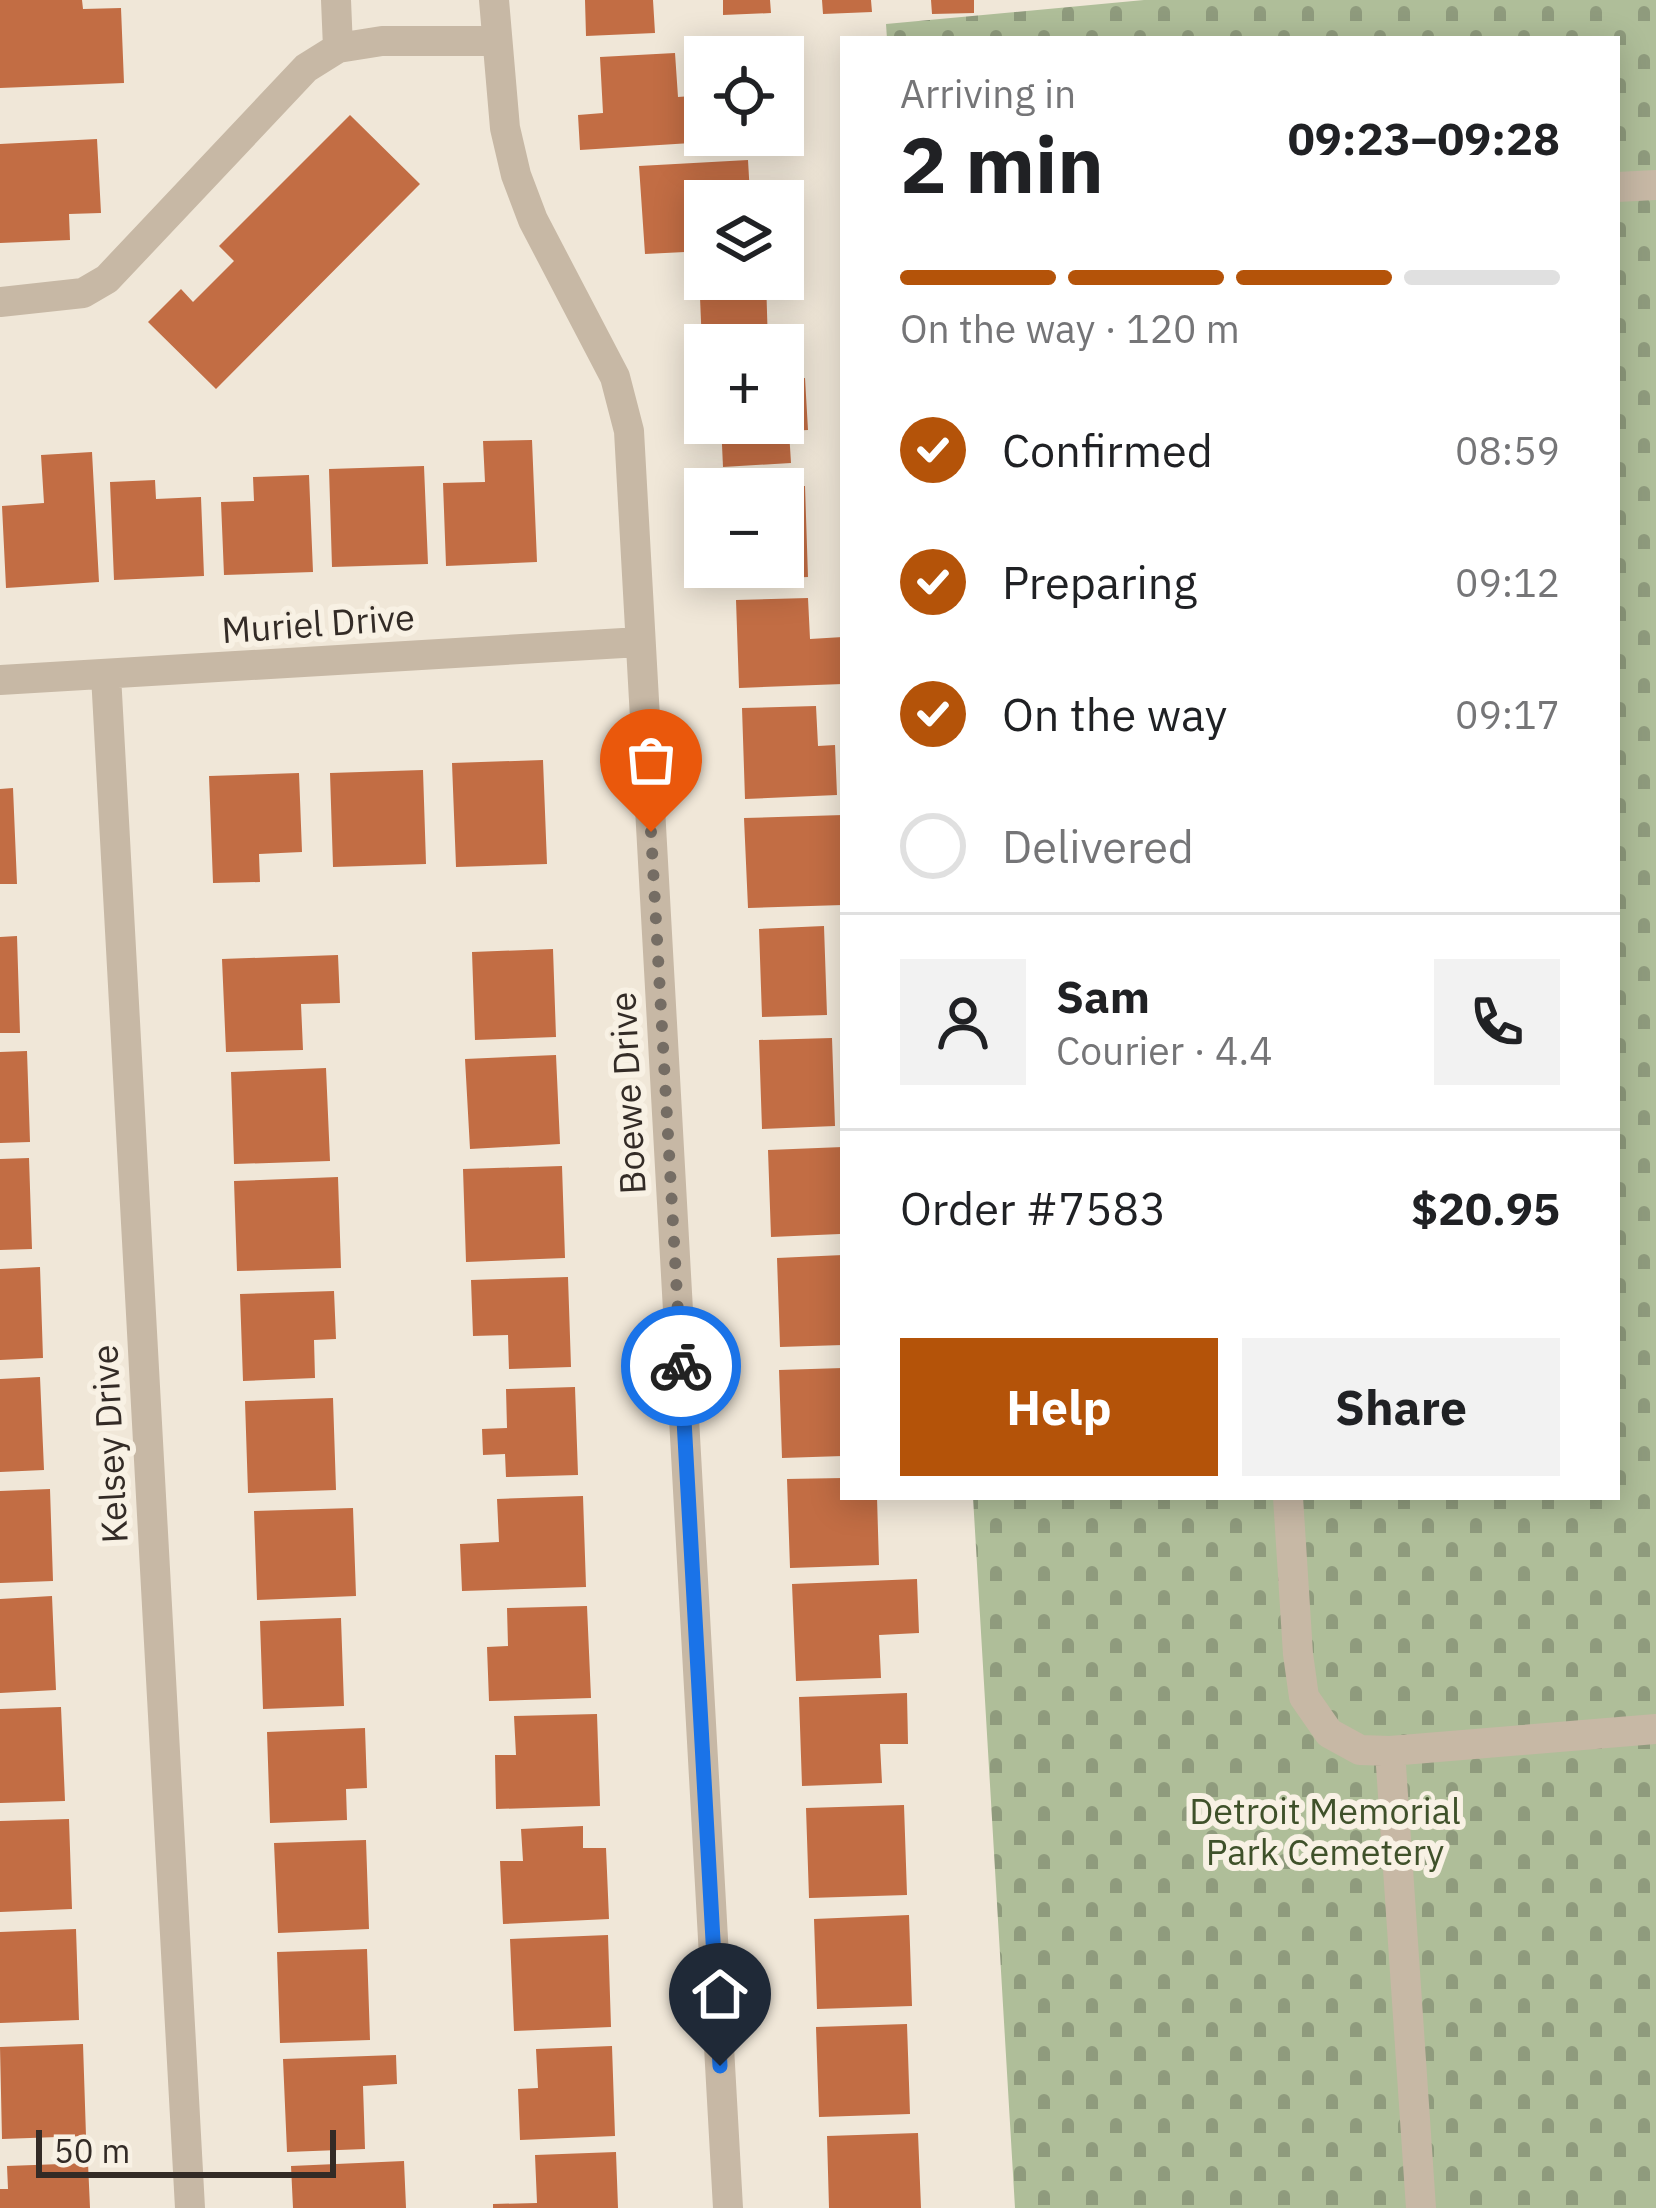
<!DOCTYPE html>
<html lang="en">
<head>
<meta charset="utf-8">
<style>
  body { margin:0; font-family:"IBM Plex Sans",sans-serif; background:#f2f2f2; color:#202124; height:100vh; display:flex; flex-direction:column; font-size:45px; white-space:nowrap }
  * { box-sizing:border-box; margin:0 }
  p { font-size:39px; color:#757577 }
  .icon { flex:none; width:66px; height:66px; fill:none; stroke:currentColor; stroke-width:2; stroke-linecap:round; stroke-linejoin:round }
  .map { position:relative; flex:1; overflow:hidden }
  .drawer { position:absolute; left:840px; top:36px; width:780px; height:1464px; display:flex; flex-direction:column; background:#fff; border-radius:0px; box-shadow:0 6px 30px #0003 }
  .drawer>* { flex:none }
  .buttons { position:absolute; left:684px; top:36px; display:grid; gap:24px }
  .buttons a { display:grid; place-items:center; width:120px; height:120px; border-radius:0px; background:#fff; box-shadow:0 6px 30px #0003; font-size:60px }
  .scale { position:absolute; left:36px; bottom:30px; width:300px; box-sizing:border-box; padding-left:12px; border:6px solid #332b26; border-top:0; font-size:33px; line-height:42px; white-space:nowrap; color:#332b26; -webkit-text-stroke:9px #f8f1e4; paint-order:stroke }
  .pin { position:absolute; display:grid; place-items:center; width:102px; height:102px; color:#fff; margin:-123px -51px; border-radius:50% 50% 50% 0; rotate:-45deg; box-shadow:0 0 12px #0007 }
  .pin .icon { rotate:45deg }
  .courier { position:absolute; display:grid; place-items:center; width:120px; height:120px; margin:-60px; border:9px solid #1a73e8; border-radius:50%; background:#fff; color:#222; box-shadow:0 3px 15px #0007 }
  .headline em { font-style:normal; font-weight:700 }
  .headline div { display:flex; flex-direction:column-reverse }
  .headline { display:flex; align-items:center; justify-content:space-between; height:204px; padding:0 60px }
  h1 { font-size:78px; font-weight:700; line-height:90px }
  .bar { display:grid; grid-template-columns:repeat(4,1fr); gap:18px 12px; align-content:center; height:144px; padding:0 60px }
  .bar i { height:15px; border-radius:9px; background:#e0e0e0 }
  .bar .on { background:#b45309 }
  .bar p { grid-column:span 4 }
  .line { display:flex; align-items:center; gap:30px; padding:0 60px; border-top:3px solid #e0e0e0 }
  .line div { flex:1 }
  .round { display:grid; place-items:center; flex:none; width:126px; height:126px; border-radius:0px; background:#f2f2f2 }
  ol { padding:0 60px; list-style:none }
  li { display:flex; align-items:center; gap:36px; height:132px }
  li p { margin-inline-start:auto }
  li .icon { padding:12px; border-radius:50%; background:#b45309; color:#fff; stroke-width:4 }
  li:last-child { color:#757577 }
  li i { width:66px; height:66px; border:6px solid #e0e0e0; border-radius:50% }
  .button { display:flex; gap:24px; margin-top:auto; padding:24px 60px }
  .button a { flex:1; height:138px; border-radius:0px; background:#b45309; color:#fff; font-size:48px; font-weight:700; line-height:138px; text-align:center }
  .button a+a { background:#f2f2f2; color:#202124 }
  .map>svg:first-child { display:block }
  .cemetery { fill:url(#cemetery-stones) }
  .building { fill:#c26d44 }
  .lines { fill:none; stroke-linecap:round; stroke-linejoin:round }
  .minor { stroke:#c7b8a5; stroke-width:30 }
  .done { stroke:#756d64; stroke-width:12; stroke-dasharray:0 21.6 }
  .route { stroke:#1a73e8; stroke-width:15 }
  .labels { text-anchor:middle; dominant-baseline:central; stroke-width:12; stroke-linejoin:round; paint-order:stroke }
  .street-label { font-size:36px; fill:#332b26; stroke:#f8f1e4 }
  .park-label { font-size:36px; fill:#3f512a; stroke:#f8f1e4 }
</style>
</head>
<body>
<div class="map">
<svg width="1656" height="2208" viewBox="0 0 1656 2208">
  <defs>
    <pattern id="cemetery-stones" width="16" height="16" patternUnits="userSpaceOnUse" patternTransform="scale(3)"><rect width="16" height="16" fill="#afbe99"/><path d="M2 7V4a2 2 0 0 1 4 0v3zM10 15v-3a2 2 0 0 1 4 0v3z" fill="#8f9b7d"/></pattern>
  </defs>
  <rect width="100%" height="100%" fill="#f0e7d8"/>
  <!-- cemetery -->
  <path class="cemetery" d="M1144,0h512v2208h-641l-42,-711h644v-1458h-730l-1,-15z"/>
  <!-- building -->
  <path class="building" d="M0,0h82l1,9 38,-1 3,75 -124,5z
    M585,0h68l2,33 -69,3z
    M723,0h47l1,13 -48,2z
    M822,0h49l1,12 -49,2z
    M931,0h43v13l-42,1z
    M675,53l3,44 27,-2v40h18v6l-143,9 -2,-35 25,-2 -3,-56z
    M350,115l70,69 -204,205 -68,-67 33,-33 12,13 41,-41 -15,-15z
    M97,139l4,74 -32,1 1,26 -70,3v-99z
    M748,160l2,35 -45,6v50l-60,3 -6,-88z
    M699,274h6v5h61l2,66h-66z
    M805,378l3,52 -19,1 2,32 -68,4 -2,-44h62v-43z
    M532,440l5,122 -91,4 -3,-83 42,-1 -2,-41z
    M92,452l7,130 -93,6 -4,-82 42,-3 -3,-48z
    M424,466l4,98 -96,3 -3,-98z
    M309,475l4,97 -89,3 -3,-73 33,-1 -1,-24z
    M155,480l1,19 45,-2 3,79 -90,4 -4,-98z
    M783,486h22l3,91 -77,3 -1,-13h53z
    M808,598l2,41 33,-2v47l-104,4 -3,-88z
    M816,706l2,40 17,-1 2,50 -92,4 -3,-91z
    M543,760l4,104 -91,3 -4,-104z
    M423,770l3,94 -93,3 -3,-94z
    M299,773l3,79 -43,2 1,28 -47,1 -4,-107z
    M13,788l4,96h-17v-95z
    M843,815v90l-95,3 -4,-90z
    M824,926l3,89 -65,2 -3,-88z
    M17,936l3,97h-20v-96z
    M553,949l3,88 -81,3 -3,-88z
    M338,955l2,48 -39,1 2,46 -77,2 -4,-93z
    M832,1038l3,88 -73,3 -3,-89z
    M27,1051l3,91 -30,1v-91z
    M556,1055l4,89 -90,5 -5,-90z
    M326,1068l4,93 -96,3 -3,-92z
    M843,1147l-3,87 -69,3 -3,-87z
    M29,1158l3,91 -32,1v-91z
    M562,1166l3,92 -99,4 -3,-93z
    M338,1177l3,91 -104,3 -3,-90z
    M843,1255v90l-63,2 -3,-89z
    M40,1267l3,91 -43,2v-91z
    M568,1277l3,90 -62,2 -1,-34 -35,1 -2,-56z
    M334,1291l2,48 -22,1 1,38 -72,3 -3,-87z
    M843,1368v88l-61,2 -3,-88z
    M40,1377l4,93 -44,2v-93z
    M575,1387l3,88 -72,2 -1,-23 -22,1 -1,-26 25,-1 -1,-39z
    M333,1398l3,92 -88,3 -3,-92z
    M843,1478v19h34l2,68 -89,3 -3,-89z
    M50,1489l3,92 -53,2v-92z
    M583,1496l3,91 -124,4 -2,-47 39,-2 -2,-43z
    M353,1508l3,88 -99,4 -3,-89z
    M917,1579l2,54 -40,2 2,43 -85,3 -4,-97z
    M52,1596l4,94 -56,3v-94z
    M587,1606l4,92 -102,3 -2,-54 21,-1 -1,-38z
    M341,1618l3,88 -81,3 -3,-88z
    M907,1693l1,51h-28l2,39 -80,3 -3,-89z
    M61,1707l4,94 -65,2v-94z
    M597,1714l3,92 -104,3 -1,-54h21l-2,-39z
    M365,1728l2,60 -21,1 1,31 -77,3 -3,-91z
    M904,1805l3,90 -98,3 -3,-90z
    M69,1819l3,90 -72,3v-91z
    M583,1826v22h23l3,71 -106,5 -3,-63h23l-2,-32z
    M366,1840l3,89 -91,4 -4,-90z
    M909,1915l3,91 -95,3 -3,-90z
    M76,1929l3,91 -79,3v-91z
    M608,1935l3,92 -97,4 -4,-92z
    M367,1949l3,91 -90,3 -3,-91z
    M907,2024l3,90 -91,3 -3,-90z
    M83,2044l3,92 -84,3 -2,-92z
    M612,2046l3,90 -95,4 -2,-51 20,-1 -2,-39z
    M396,2055l1,29 -34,2 2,63 -78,3 -4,-93z
    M918,2133l3,75h-92l-2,-72z
    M616,2152l2,56h-125v-4l44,-1 -2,-48z
    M404,2161l2,47h-113l-2,-42z
    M88,2163l2,45h-90v-19h8l-1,-23z"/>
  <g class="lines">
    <!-- minor -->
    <path class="minor" d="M336,0l2,48
      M494,0l11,128 11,47 17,45 82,157 14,54 99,1777
      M1617,187l39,-2
      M0,302l83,-9 24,-14 199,-211 32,-20 44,-7h115
      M106,675l84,1533
      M0,680l640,-38
      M1288,1497l10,157 6,43 25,36 31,17 30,1 266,-22
      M1390,1751l31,457"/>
  </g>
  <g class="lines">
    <!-- done -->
    <path class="done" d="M651,832l30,534"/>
    <!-- route -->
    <path class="route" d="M681,1366l39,700"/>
  </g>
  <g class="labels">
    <!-- street labels -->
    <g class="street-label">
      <text transform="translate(318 623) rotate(-4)">Muriel Drive</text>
      <text transform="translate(627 1093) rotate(-93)">Boewe Drive</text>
      <text transform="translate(109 1444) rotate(-93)">Kelsey Drive</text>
    </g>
    <!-- park labels -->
    <g class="park-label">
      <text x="1325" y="1810">Detroit Memorial<tspan x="1325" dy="41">Park Cemetery</tspan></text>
    </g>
  </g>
</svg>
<div class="buttons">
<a><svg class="icon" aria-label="locate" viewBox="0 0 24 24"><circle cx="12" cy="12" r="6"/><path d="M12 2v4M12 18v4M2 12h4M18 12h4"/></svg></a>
<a><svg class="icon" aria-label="layers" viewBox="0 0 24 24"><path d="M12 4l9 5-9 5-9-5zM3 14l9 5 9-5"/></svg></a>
<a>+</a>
<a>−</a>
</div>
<div class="scale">50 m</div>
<div class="pin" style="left:651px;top:832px;background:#ea580c"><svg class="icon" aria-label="bag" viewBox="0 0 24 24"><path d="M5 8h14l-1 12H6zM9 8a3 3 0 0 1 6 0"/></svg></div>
<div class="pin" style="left:720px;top:2066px;background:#1f2937"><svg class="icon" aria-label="home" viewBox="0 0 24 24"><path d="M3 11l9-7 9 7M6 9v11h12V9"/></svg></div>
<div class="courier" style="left:681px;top:1366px"><svg class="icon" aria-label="bike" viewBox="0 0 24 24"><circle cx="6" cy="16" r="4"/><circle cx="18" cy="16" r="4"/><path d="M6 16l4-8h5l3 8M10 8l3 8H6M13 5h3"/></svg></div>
<section class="drawer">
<div class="headline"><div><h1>2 min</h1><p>Arriving in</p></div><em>09:23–09:28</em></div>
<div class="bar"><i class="on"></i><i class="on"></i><i class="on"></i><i></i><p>On the way · 120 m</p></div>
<ol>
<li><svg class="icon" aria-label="check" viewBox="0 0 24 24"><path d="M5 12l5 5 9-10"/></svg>Confirmed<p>08:59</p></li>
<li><svg class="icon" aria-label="check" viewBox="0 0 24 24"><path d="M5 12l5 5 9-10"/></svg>Preparing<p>09:12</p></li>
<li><svg class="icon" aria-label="check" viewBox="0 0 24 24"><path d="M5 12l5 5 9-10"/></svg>On the way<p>09:17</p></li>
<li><i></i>Delivered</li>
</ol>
<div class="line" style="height:216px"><a class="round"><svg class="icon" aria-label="person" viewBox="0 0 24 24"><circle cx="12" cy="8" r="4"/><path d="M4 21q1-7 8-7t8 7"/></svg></a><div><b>Sam</b><p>Courier · 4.4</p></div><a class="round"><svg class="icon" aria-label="phone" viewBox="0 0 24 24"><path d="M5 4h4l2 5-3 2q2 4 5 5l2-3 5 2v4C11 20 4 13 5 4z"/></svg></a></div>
<div class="line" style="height:156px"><div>Order #7583</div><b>$20.95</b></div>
<div class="button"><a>Help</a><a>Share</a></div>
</section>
</div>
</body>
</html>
